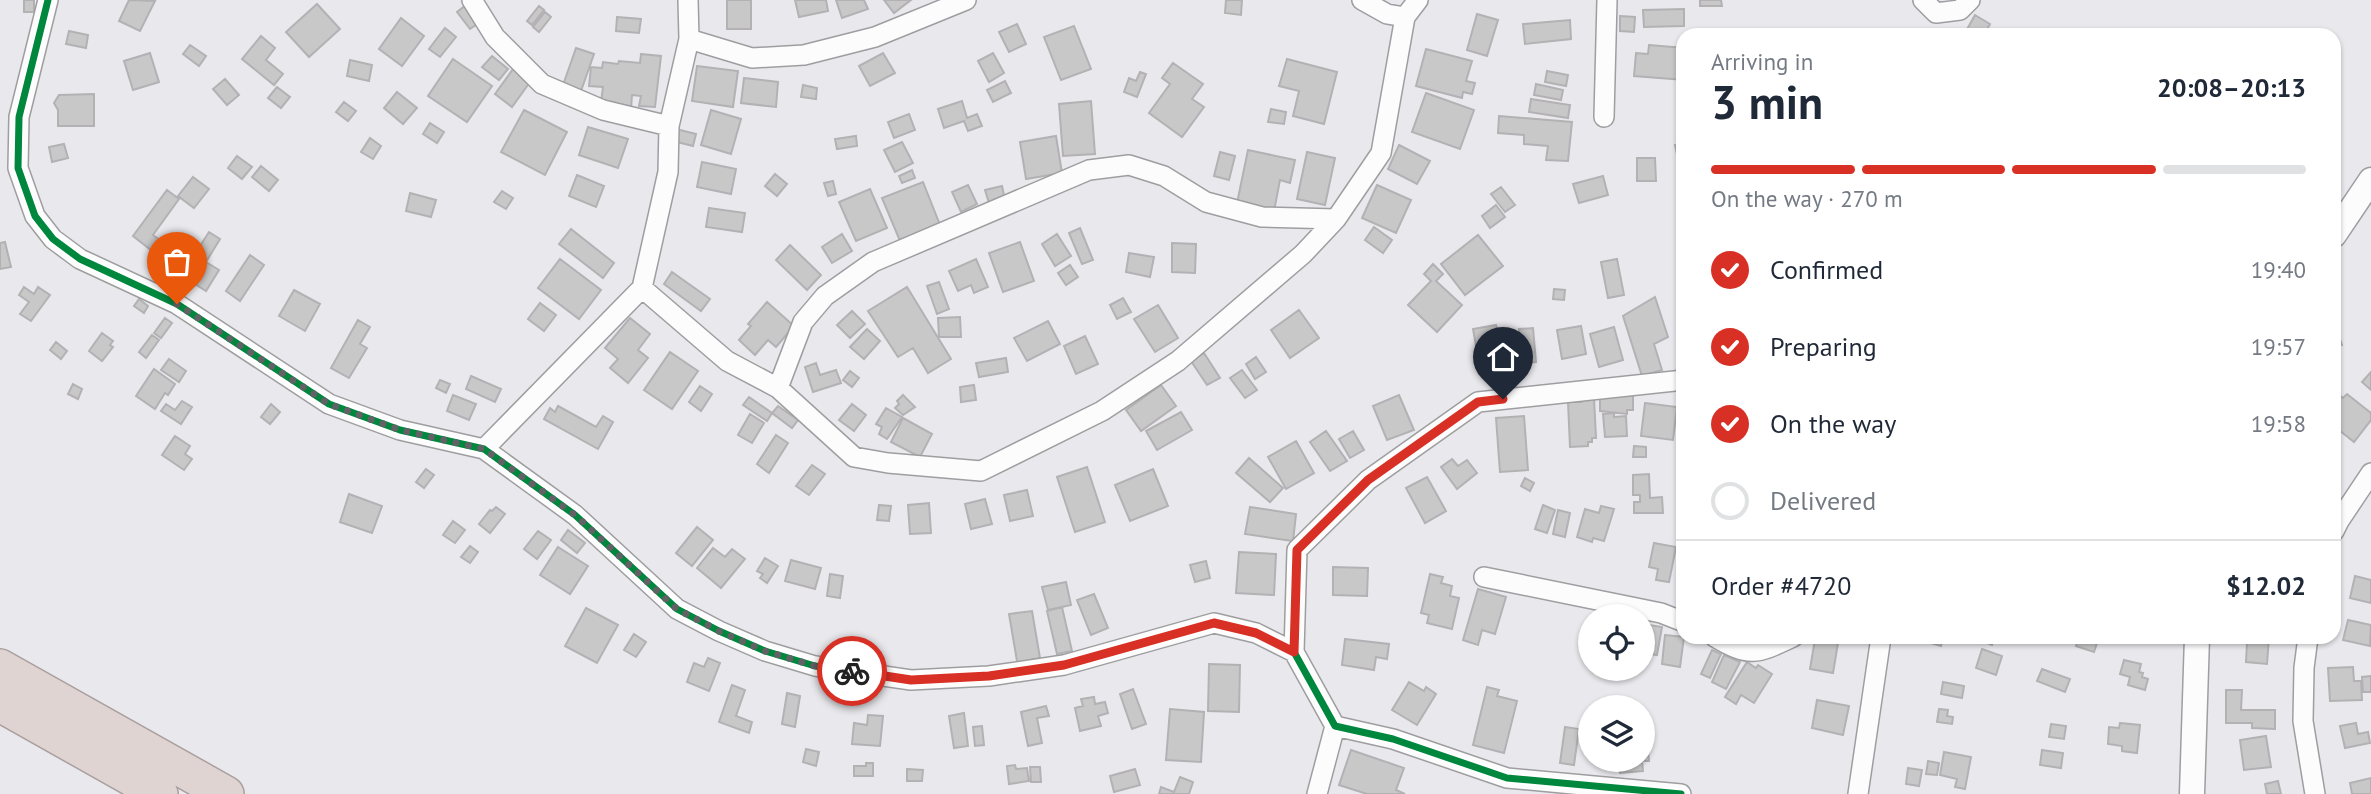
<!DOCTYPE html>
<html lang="en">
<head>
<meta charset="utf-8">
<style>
  body { margin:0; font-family:"PT Sans",sans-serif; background:#f2f2f3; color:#1f2937; height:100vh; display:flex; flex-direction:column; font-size:26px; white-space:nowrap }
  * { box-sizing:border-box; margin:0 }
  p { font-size:23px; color:#747a83 }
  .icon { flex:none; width:38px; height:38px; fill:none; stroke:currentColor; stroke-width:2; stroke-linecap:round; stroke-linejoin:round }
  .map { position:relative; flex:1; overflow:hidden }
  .details { position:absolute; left:1676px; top:28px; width:665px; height:616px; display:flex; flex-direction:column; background:#fff; border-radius:21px; box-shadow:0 2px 5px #0004 }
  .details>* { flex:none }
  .controls { position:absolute; left:1578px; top:604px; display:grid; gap:14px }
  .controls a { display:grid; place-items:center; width:77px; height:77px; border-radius:50%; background:#fff; box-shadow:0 2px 5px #0004; font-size:35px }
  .pin { position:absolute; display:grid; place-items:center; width:60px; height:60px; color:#fff; margin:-72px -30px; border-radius:50% 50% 50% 0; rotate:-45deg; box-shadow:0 0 7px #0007 }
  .pin .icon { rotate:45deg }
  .courier { position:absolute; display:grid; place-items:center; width:70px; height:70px; margin:-35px; border:5px solid #d93025; border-radius:50%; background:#fff; color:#222; box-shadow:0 2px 9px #0007 }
  .summary em { font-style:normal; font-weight:700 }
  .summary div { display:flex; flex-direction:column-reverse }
  .summary { display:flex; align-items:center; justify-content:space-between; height:119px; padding:0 35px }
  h1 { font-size:46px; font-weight:700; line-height:52px }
  .bar { display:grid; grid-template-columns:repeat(4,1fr); gap:10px 7px; align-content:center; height:84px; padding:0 35px }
  .bar i { height:9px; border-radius:5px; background:#e0e1e3 }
  .bar .current { background:#d93025 }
  .bar p { grid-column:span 4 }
  .line { display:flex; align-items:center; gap:18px; padding:0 35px; border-top:2px solid #e0e1e3 }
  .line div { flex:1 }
  ol { padding:0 35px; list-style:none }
  li { display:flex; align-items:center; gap:21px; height:77px }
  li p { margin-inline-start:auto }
  li .icon { padding:7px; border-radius:50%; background:#d93025; color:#fff; stroke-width:4 }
  li:last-child { color:#747a83 }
  li i { width:38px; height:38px; border:4px solid #e0e1e3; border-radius:50% }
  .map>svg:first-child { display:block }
  .building { fill:#c9c8c9; stroke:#b3b1b3; stroke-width:2 }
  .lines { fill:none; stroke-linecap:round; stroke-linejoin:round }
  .minor-casing { stroke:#9e9ea1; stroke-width:22 }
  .tertiary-casing { stroke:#9e9ea1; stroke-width:27 }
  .motorway-casing { stroke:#aa9f9f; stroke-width:38 }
  .minor { stroke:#fcfcfc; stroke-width:19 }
  .tertiary { stroke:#fcfcfc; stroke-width:24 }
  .motorway { stroke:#dfd4d2; stroke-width:35 }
  .cycleway-casing { stroke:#fff; stroke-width:11 }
  .cycleway { stroke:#00873e; stroke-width:7 }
  .done { stroke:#626266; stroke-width:7; stroke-dasharray:0 12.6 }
  .route { stroke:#d93025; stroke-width:9 }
</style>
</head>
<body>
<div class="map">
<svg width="2371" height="794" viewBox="0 0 2371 794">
  <rect width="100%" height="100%" fill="#e9e9ed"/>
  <!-- building -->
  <path class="building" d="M24,0h10v12h-10z
    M129,0l26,1 -15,30 -21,-10z
    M727,0h24v29h-24z
    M795,0h31l2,11 -29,6z
    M836,0h28l4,9 -26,9z
    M884,0h27l-17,13z
    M1226,0h16l-1,15 -16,-2z
    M1700,0h21l1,6h-22z
    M317,4l23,25 -31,28 -23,-25z
    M466,5l13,18 -9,6 -13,-17z
    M539,6l5,4 -12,15 -5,-4z
    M1684,9v17l-40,1 -1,-17z
    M545,12l6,5 -12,15 -6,-5z
    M1477,14l21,6 -11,36 -20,-6z
    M1975,15l15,9 -6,11h-16l-3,-2z
    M1620,16l15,1 -1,15 -14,-1z
    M617,17l24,2 -2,14 -23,-2z
    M401,18l23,18 -22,30 -23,-17z
    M1570,20l1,19 -46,5 -2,-20z
    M1017,24l9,20 -17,8 -10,-20z
    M1074,26l17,43 -30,11 -17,-43z
    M445,28l11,9 -16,20 -11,-8z
    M69,31l19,4 -2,13 -20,-4z
    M261,36l14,12 -9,12 17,14 -9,11 -32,-26z
    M190,45l16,11 -7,10 -16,-12z
    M1649,45l35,3v32l-50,-4 2,-23 12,1z
    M576,48l18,6 -13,37 -18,-6z
    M1426,49l46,12 -6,20 9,2 -3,11 -9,-2 -1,6 -46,-12z
    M150,53l9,29 -26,8 -9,-29z
    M883,53l12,20 -25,13 -11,-20z
    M993,53l11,20 -15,9 -11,-21z
    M641,54l20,2 -6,51 -16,-1 2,-10 -9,-1 -1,14 -14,-2v-4l-16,-1 2,-15 -14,-1 2,-19 11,1 1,-6 15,2 1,-3 21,2z
    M492,56l16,13 -9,11 -17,-13z
    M453,59l39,27 -25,36 -39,-26z
    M1287,59l50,13 -13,52 -31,-8 6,-25 -20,-5z
    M350,60l22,5 -3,16 -22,-5z
    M1173,63l30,21 -11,15 12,8 -22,30 -33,-24 21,-29 -8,-6z
    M697,66l41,5 -5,36 -41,-6z
    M513,69l17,13 -18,25 -17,-13z
    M1547,71l21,4 -2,11 -21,-4z
    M1140,72l6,2 -9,23 -13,-5 5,-14 7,3z
    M744,78l34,4 -2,25 -35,-4z
    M225,79l14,16 -12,10 -14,-16z
    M1005,81l6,12 -18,9 -6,-12z
    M1536,84l27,6 -2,10 -27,-5z
    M803,85l14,3 -1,11 -15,-2z
    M277,87l13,10 -9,11 -13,-10z
    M397,92l20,16 -14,16 -19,-16z
    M1426,93l48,17 -14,39 -48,-17z
    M94,94v32h-36v-16l-4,-7 5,-8z
    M1531,99l39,6 -2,13 -39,-6z
    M962,101l5,17 10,-4 5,12 -14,5 -4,-10 -20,7 -6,-19z
    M1091,101l4,53 -32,2 -4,-52z
    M344,102l12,9 -8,10 -12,-9z
    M1271,109l15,3 -2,12 -16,-2z
    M524,110l43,22 -22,43 -44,-23z
    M711,110l30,9 -10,35 -30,-9z
    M909,114l6,16 -21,8 -6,-16z
    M1499,116l73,6 -4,39 -22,-1 2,-14 -24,-2v-9l-26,-2z
    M430,123l14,9 -7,11 -14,-9z
    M588,127l40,12 -10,29 -39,-13z
    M676,129l20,5 -3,12 -20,-5z
    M856,136l1,10 -20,3 -2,-10z
    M1056,136l6,37 -36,6 -6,-37z
    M370,138l11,8 -8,13 -12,-7z
    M902,142l11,21 -18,9 -11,-22z
    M1684,143v25h-4l-5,-23z
    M64,144l4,14 -16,4 -3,-15z
    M1399,145l31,16 -13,23 -29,-15z
    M1248,150l47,10 -5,23 -10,-3 -6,31 -37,-8z
    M1220,152l15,4 -6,24 -15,-4z
    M1307,152l28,6 -10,47 -28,-6z
    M237,156l15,11 -10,12 -14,-11z
    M1637,158h18l1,23h-19z
    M702,162l34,7 -5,25 -34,-7z
    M261,166l17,14 -9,11 -17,-14z
    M912,170l3,8 -13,5 -3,-7z
    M775,174l12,10 -10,12 -12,-10z
    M577,175l27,11 -8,21 -27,-11z
    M1603,176l5,19 -29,8 -6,-19z
    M193,177l16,12 -15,19 -16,-12z
    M833,181l3,13 -8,2 -4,-13z
    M923,182l17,43 -40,16 -18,-43z
    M968,185l9,19 -16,8 -9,-20z
    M1377,185l34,15 -15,33 -34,-15z
    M1002,186l3,14 -16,3 -4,-13z
    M1501,187l14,18 -10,7 -14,-18z
    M870,189l17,39 -31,13 -17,-39z
    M167,190l12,9 -26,36 11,8 -8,11 -23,-18z
    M502,191l11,7 -7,11 -12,-7z
    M410,193l26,7 -5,17 -25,-6z
    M1496,205l9,12 -15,11 -8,-12z
    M709,208l36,5 -3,19 -36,-5z
    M1374,227l18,13 -9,13 -18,-13z
    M1080,228l13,32 -11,4 -13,-31z
    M571,229l43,34 -11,15 -44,-34z
    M209,232l11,7 -14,23 13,8 -13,21 -25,-16z
    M842,234l10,17 -20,12 -10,-16z
    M1057,234l14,22 -16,10 -13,-22z
    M1478,235l25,31 -38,29 -24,-31z
    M176,238l11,8 -18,24 -12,-9z
    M5,242l6,25 -11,2v-26z
    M1020,242l14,39 -31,11 -14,-39z
    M1172,243l24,1 -1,29 -23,-1z
    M790,245l31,30 -14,15 -31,-30z
    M1129,253l25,4 -4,20 -24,-5z
    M250,255l14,10 -24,36 -14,-10z
    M560,259l41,31 -22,29 -41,-31z
    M976,259l12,28 -14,6 -3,-8 -13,6 -9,-20z
    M1617,259l7,36 -16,3 -7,-36z
    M1433,264l10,10 -7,7 26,24 -25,27 -29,-27 23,-24 -7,-7z
    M1070,265l8,12 -12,8 -8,-12z
    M672,272l38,27 -9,12 -37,-27z
    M939,282l10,27 -12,5 -10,-28z
    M24,287l10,7 4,-7 12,8 -19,26 -11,-7 9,-12 -10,-7z
    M907,287l44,72 -23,14 -15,-25 -15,9 -30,-46z
    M1554,289l11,1 -1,10 -11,-1z
    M294,290l26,14 -15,27 -26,-15z
    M1655,297l13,40 -14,7 8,26 -20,6 -19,-60z
    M1123,298l8,14 -14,7 -7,-14z
    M139,299l9,7 -4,7 -10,-7z
    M767,302l27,24 -18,21 -8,-7 -13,15 -16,-15 12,-14 -3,-2z
    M540,303l16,12 -12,16 -16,-12z
    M1158,305l20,33 -23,14 -21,-33z
    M1299,310l20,28 -29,20 -19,-28z
    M852,311l13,13 -15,14 -13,-13z
    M960,317l1,20h-22l-1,-19z
    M165,318l7,5 -11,15 -7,-5z
    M630,318l20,16 -12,16 10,8 -20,25 -18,-15 8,-9 -13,-11z
    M358,320l12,7 -10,17 7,4 -18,30 -18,-10z
    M1048,321l12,23 -33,17 -13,-23z
    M1496,325l8,46 -23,3 -8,-45z
    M1581,326l5,28 -24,5 -5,-29z
    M1614,327l9,33 -24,7 -9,-33z
    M1533,328l3,34 -14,1 -1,-10 -11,1 -1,-14 11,-1 -1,-10z
    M867,329l13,12 -16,18 -14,-12z
    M2337,330l5,15 -8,3v-17z
    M102,333l11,8 -3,4 3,2 -11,14 -13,-10z
    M152,335l7,5 -13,18 -7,-6z
    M1085,336l13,28 -22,10 -12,-28z
    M56,342l11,9 -6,8 -11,-9z
    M670,352l28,19 -26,38 -28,-19z
    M1204,353l16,25 -13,7 -16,-24z
    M1256,357l10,15 -11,7 -9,-15z
    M1006,358l2,14 -29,5 -3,-14z
    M169,359l17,12 -7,11 -18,-12z
    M816,363l4,12 16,-5 5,13 -28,9 -8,-25z
    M154,369l21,15 -7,11 -3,-2 -10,16 -19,-13z
    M1242,370l15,20 -12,8 -15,-20z
    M850,371l9,7 -7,9 -9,-7z
    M2371,372v18l-9,-8z
    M471,376l30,13 -6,13 -29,-13z
    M440,380l10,4 -4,9 -10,-5z
    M73,384l9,5 -4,10 -10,-5z
    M974,385l2,15 -15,2 -1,-15z
    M1161,385l15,21 -35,25 -15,-21z
    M700,386l12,8 -11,17 -12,-9z
    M2334,391l9,7 4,-4 24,19v7l-17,22 -20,-16z
    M1600,392l33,2v16h-6v4l-27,-3z
    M453,395l23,9 -7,16 -22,-9z
    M903,395l12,12 -12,8 -8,-7 4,-4 -2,-3z
    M1399,395l15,35 -27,10 -14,-34z
    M749,397l23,16 -5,8 -24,-16z
    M1582,398h12l2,40h-4v4h-4v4l-18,1 -2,-45h14z
    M182,401l10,6 -11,17 -20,-13 5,-7 9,6z
    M1645,403l32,4 -4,33 -32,-4z
    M271,404l9,8 -10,12 -9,-7z
    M852,404l14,11 -12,16 -15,-11z
    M558,406l38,21 7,-11 10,6 -15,27 -54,-30 6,-11 5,4z
    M778,406l20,14 -6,8 -20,-15z
    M886,408l16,9 -15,22 -8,-5 3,-7 -6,-3z
    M1181,412l11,18 -35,20 -11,-19z
    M1614,413v4l12,-1 1,20 -22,1 -2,-23z
    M750,414l14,9 -12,20 -14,-8z
    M1524,416l4,54 -28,2 -4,-54z
    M903,418l29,16 -12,23 -29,-15z
    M1326,431l21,30 -17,10 -20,-29z
    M1353,431l11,19 -14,8 -11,-19z
    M776,435l12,8 -19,30 -12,-9z
    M175,436l15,10 -5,8 7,5 -8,11 -22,-15z
    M1296,441l18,32 -28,16 -18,-32z
    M1634,446l12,1v10h-13z
    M1249,458l34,30 -13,14 -34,-29z
    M1452,459l6,7 9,-6 10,13 -20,16 -16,-22z
    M812,465l13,9 -16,21 -13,-9z
    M1087,467l18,55 -30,10 -18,-55z
    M426,469l8,6 -10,13 -8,-6z
    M1153,469l15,37 -38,15 -15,-36z
    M1649,474l1,24 12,-1 1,16h-29v-11h6v-7h-7v-20z
    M1427,477l19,34 -21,12 -19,-35z
    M1525,478l9,5 -4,8 -9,-5z
    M1027,490l6,26 -23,5 -6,-26z
    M349,494l33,12 -10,27 -32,-11z
    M985,499l7,25 -21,5 -6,-25z
    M929,503l2,30 -21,1 -2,-29z
    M879,505l12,1 -2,15 -12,-1z
    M1543,505l12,5 -8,23 -12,-4z
    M1601,506l13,3 -10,32 -11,-3 -1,4 -15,-5 8,-28 14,4z
    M496,507l9,7 -15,19 -11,-9 11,-14 2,1z
    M1250,507l46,7 -3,27 -48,-7z
    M1558,510l12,3 -5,24 -12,-3z
    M453,521l12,9 -10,13 -12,-8z
    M697,527l16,13 -21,26 -16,-13z
    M568,530l17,13 -8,10 -16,-13z
    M538,531l13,9 -14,19 -13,-10z
    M1654,543l22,4 -7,35 -13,-2 2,-11 -9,-2z
    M470,546l8,6 -8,11 -9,-6z
    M558,547l30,19 -18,28 -30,-19z
    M713,548l12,9 7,-8 13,10 -24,29 -24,-20z
    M1239,552l37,2 -2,41 -38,-2z
    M765,558l13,8 -11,17 -7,-5 3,-4 -6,-3z
    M791,560l30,8 -6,21 -30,-8z
    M1206,561l4,17 -15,4 -5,-17z
    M1333,567l35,1 -1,28 -34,-1z
    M830,574l13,2 -3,22 -13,-2z
    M1430,574l13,3 -2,6 11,3 -2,10 9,2 -7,31 -25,-6 2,-8 -8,-2z
    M2355,576l16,4v23l-21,-5z
    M1066,582l5,23 -23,5 -6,-23z
    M1478,589l28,8 -11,37 -13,-4 -4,15 -15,-5z
    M1094,594l14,34 -17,7 -14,-35z
    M1062,607l10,44 -15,3 -10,-43z
    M586,608l32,17 -21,38 -32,-17z
    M1032,611l8,47 -10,2 1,5 -13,2 -9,-53z
    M2348,620l23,5 -1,21 -27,-6z
    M1643,624l19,3 -5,28 -14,-2z
    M634,634l12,8 -10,15 -12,-7z
    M1665,635l19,2 -4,30 -18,-3z
    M1910,637h33l-2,9z
    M1972,637h23l-3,8z
    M2079,637h20l-5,15 -18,-6z
    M2243,637h26l-2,27 -21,-2 1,-19h-4z
    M1345,639l44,5 -2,15 -11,-2 -2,13 -32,-5z
    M1815,639l23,4 -5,30 -23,-4z
    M1982,649l20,7 -6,19 -20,-7z
    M1712,650l9,4 -11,24 -9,-4z
    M1724,655l16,7 -14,27 -14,-7z
    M708,658l12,5 -11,28 -22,-9 7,-19 10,4z
    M2124,660l17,4 -2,8 4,1 -1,4 6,2 -3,11 -17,-5 2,-8 -10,-3z
    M1747,662l9,6 2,-3 14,9 -18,29 -13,-8 -5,9 -11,-7z
    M1209,664l31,1 -1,47 -31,-1z
    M2353,667l1,14h7l1,19 -32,1 -2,-33z
    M2042,669l28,10 -5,13 -28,-11z
    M2371,676v16h-8l-1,-15z
    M1409,682l15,9 2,-4 10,7 -19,31 -25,-15z
    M1943,682l21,4 -2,12 -21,-4z
    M732,685l13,5 -9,26 16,6 -3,11 -30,-11z
    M1487,687l12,3 -2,6 20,5 -13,52 -31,-8z
    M1133,689l13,35 -14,5 -12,-35z
    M2226,690h16l-1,20h34v19l-23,-1v-5h-26z
    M787,693l13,3 -5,31 -13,-3z
    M1094,697l1,7 10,-2 3,11 -10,3 3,10 -21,5 -5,-23 8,-2 -2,-7z
    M1817,700l32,6 -6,29 -31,-7z
    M1046,706l3,10 -12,2 5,25 -14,3 -7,-34z
    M1170,709l34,3 -3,50 -35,-2z
    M1939,709l9,1 -1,6 6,1 -1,7 -15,-2z
    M964,713l4,33 -14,2 -5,-32z
    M868,715l15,1 -3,30 -28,-2 2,-21 13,2z
    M2120,723l20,2 -3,28 -15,-2v-5l-14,-2 1,-17 10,1z
    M2356,723l2,11 10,-2 2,11 -25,5 -5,-22z
    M2051,724l15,2 -2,13 -15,-2z
    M982,726l2,19 -9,1 -2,-19z
    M1565,727l14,2 -5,36 -14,-2z
    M2266,736l5,31 -27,3 -4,-30z
    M1643,738h4l2,23h-7l1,10 -23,2 -1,-13h24z
    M806,749l13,3 -3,14 -13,-4z
    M1351,750l53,18 -8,22 9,4h-38l-28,-9z
    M2042,750l21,3 -2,15 -21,-3z
    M1944,752l27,5 -6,32 -10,-2 2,-8 -17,-4z
    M1928,761l11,2 -2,12 -11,-1z
    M866,763h7v13h-19v-10h12z
    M1015,765l1,4 11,-1 2,13 -20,3 -2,-18z
    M1030,767h10l1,15h-10z
    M1908,768l14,2 -3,16 -13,-2z
    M907,769l16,1 -1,11h-15z
    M1135,769l5,16 -26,7 -4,-16z
    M1180,777l13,5 -4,12h-30l2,-7 13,5z
    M2371,778v16h-19l-2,-11z
    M2278,781l3,13h-14l-2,-10z"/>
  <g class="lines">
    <defs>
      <path id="minor" d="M48,0l-29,117 -1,51 17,48 18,23 27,20 97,45 152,100 71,26 84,19 91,66 102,94 42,22 46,20 50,15 96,14 78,-4 75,-11 150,-42 42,10 38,19 41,74 58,13 114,39 174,16
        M472,0l23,37 47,47 61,26 66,16
        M1362,0l25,14 18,3
        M1923,0l13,13 24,-3 10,-10
        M689,39l63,19 52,-3 71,-18 91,-37
        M1604,117l3,-117
        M642,288l85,73 51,27 76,69 34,6 93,8 121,-60 76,-50 125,-107 33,-35 45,-66 24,-136 13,-17
        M778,388l25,-66 22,-26 48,-34 216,-92 40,-5 35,11 42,26 56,15 74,2
        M484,449l158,-161 26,-116 1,-46 20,-87 -1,-39
        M2334,531l5,-10 32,-48
        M1484,577l177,36 23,9
        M1715,637c35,21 42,17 78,0
        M2308,637l-4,31 -1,53 12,73
        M1294,652l3,-102 71,-70 110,-78 206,-22
        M1317,794l18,-68
        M1858,794l23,-157"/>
      <path id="tertiary" d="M2334,235l37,-55
        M2192,794l5,-157"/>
      <path id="motorway" d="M0,667l226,127
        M0,704l160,90"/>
    </defs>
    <!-- minor casing -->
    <use href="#minor" class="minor-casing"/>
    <!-- tertiary casing -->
    <use href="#tertiary" class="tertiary-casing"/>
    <!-- motorway casing -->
    <use href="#motorway" class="motorway-casing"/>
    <!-- minor -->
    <use href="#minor" class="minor"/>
    <!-- tertiary -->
    <use href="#tertiary" class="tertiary"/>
    <!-- motorway -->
    <use href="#motorway" class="motorway"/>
    <defs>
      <path id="cycleway" d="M48,0l-29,117 -1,51 17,48 18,23 27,20 97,45 152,100 71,26 84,19 91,66 102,94 42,22 46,20 50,15 96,14 78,-4 75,-11 150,-42 42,10 38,19 41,74 58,13 114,39 174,16"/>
    </defs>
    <!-- cycleway casing -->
    <use href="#cycleway" class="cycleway-casing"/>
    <!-- cycleway -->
    <use href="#cycleway" class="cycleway"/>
  </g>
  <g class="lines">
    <!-- done -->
    <path class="done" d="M177,304l152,100 71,26 84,19 91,66 102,94 42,22 46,20 50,15 37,5"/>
    <!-- route -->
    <path class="route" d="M852,671l59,9 78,-4 75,-11 150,-42 42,10 38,19 3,-102 71,-70 110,-78 25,-3"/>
  </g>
</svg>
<div class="controls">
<a><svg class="icon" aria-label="locate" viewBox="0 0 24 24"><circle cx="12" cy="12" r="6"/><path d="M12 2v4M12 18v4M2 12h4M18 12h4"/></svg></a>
<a><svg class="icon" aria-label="layers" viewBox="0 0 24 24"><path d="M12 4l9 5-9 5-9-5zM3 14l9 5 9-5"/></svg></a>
</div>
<div class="pin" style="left:177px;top:304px;background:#ea580c"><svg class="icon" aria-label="bag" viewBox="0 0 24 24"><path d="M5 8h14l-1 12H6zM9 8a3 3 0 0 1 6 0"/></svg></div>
<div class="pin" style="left:1503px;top:399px;background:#1f2937"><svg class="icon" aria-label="home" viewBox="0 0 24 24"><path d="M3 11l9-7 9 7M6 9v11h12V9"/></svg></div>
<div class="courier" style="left:852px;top:671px"><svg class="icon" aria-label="bike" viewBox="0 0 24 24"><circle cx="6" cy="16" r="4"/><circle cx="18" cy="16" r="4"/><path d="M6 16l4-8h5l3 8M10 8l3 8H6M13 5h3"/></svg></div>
<section class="details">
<div class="summary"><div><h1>3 min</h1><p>Arriving in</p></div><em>20:08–20:13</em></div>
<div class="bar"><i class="current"></i><i class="current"></i><i class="current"></i><i></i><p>On the way · 270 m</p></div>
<ol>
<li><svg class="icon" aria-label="check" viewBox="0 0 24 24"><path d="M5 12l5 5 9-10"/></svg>Confirmed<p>19:40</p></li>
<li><svg class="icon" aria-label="check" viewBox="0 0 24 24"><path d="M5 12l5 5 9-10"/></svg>Preparing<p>19:57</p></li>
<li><svg class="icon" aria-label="check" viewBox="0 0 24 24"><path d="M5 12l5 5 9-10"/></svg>On the way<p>19:58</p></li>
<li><i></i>Delivered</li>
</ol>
<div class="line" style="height:91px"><div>Order #4720</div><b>$12.02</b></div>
</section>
</div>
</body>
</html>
